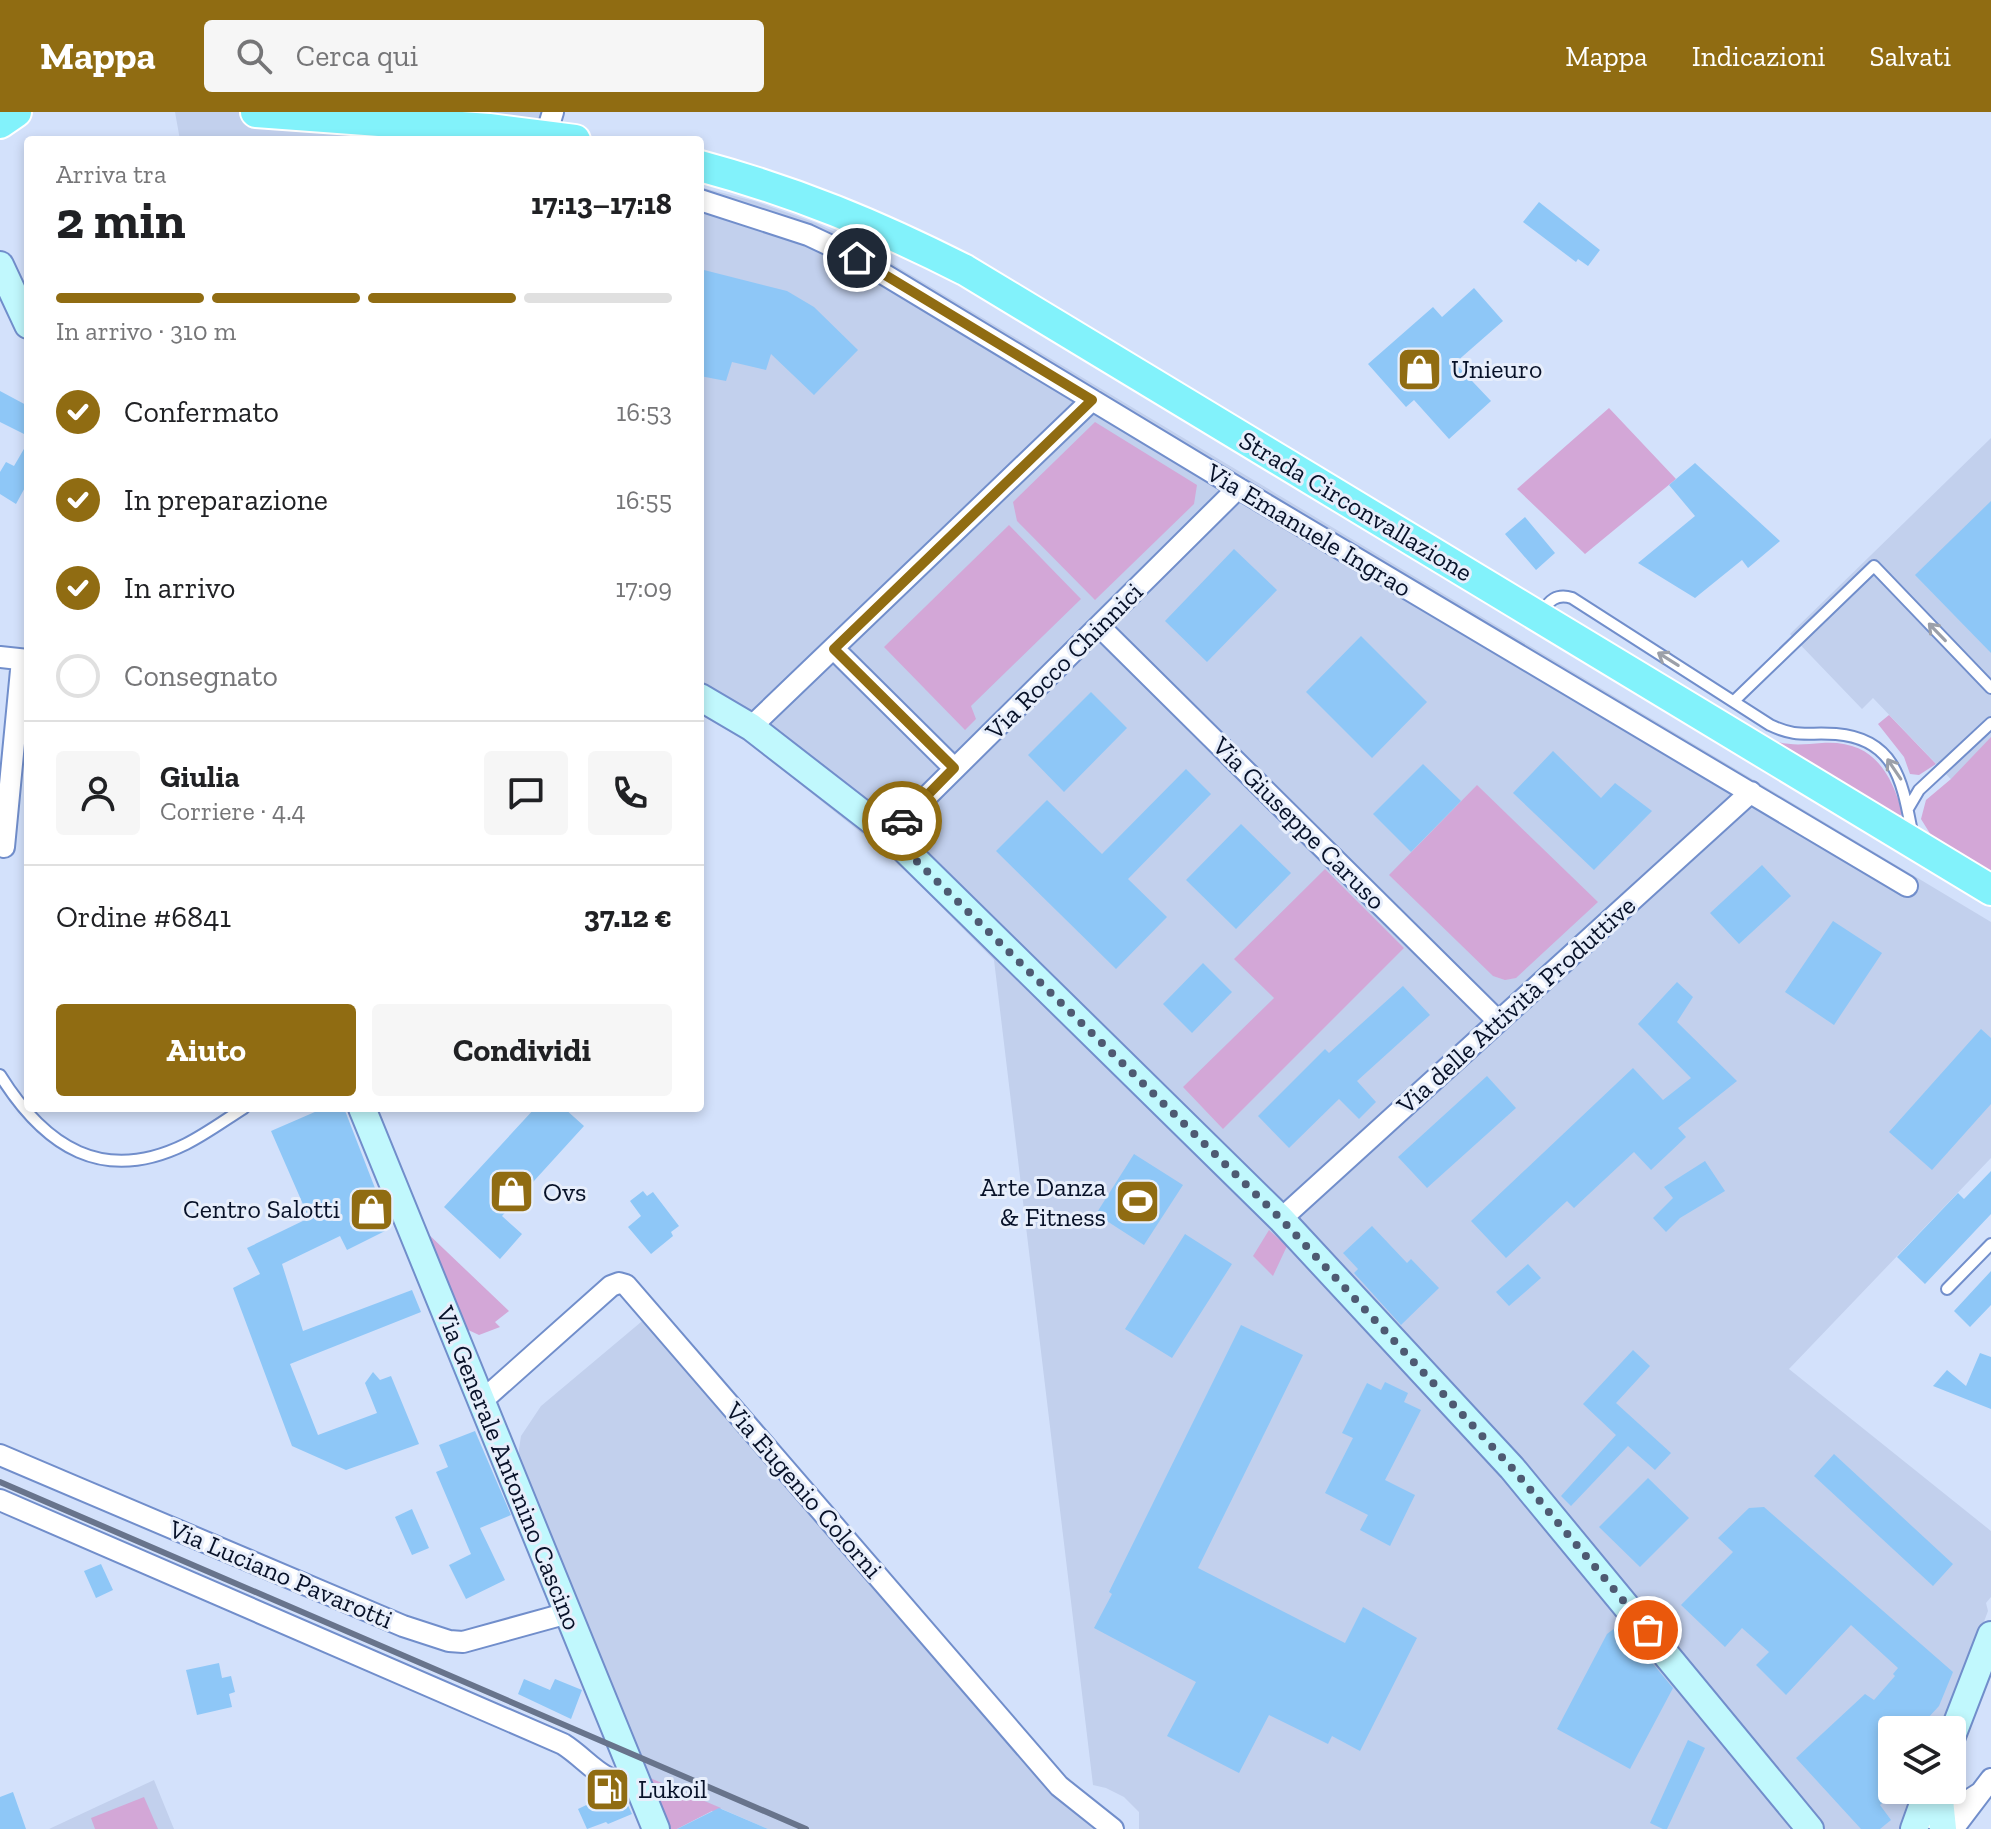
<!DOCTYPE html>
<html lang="it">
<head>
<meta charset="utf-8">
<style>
  body { margin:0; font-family:"Zilla Slab",serif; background:#f6f6f6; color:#202124; height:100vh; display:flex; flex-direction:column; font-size:30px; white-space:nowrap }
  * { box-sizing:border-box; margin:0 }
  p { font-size:26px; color:#757577 }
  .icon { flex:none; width:44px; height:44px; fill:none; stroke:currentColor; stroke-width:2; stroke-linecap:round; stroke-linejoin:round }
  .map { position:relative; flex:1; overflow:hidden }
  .sheet { position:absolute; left:24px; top:24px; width:680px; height:976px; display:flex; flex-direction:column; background:#fff; border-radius:8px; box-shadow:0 4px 12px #0003 }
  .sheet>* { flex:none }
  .controls { position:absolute; left:1878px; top:1604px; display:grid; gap:16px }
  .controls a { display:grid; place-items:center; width:88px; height:88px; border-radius:8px; background:#fff; box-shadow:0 4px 12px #0003; font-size:40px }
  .pin { position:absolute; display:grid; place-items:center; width:68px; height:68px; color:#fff; margin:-34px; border:4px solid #fff; border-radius:50%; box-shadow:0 2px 8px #0007 }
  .courier { position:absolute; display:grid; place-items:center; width:80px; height:80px; margin:-40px; border:6px solid #906c12; border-radius:50%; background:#fff; color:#222; box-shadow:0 2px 10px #0007 }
  .headline em { font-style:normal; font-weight:800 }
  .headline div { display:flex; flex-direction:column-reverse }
  .headline { display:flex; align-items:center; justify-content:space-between; height:136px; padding:0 32px }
  h1 { font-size:52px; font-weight:800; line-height:60px }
  .bar { display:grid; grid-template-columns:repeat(4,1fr); gap:12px 8px; align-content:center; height:96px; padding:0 32px }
  .bar i { height:10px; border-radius:6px; background:#e0e0e0 }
  .bar .current { background:#906c12 }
  .bar p { grid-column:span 4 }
  .line { display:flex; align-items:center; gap:20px; padding:0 32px; border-top:2px solid #e0e0e0 }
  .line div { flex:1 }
  .round { display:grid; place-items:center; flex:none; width:84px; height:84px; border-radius:8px; background:#f6f6f6 }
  ol { padding:0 32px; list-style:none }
  li { display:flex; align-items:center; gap:24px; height:88px }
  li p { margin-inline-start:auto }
  li .icon { padding:8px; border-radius:50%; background:#906c12; color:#fff; stroke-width:4 }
  li:last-child { color:#757577 }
  li i { width:44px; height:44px; border:4px solid #e0e0e0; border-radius:50% }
  .cta { display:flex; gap:16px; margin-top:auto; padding:16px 32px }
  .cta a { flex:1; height:92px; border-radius:8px; background:#906c12; color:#fff; font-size:32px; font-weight:800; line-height:92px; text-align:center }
  .cta a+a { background:#f6f6f6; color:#202124 }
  header { display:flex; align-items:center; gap:48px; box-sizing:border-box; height:112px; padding:0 40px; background:#906c12; color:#fff }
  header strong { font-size:38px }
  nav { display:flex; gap:44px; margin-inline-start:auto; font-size:28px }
  .search { width:560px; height:72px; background:#f6f6f6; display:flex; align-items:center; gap:20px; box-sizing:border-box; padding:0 28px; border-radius:8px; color:#757577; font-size:30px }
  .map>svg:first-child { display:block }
  .built { fill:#c2d0ed }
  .green { fill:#d3a7d7 }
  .building { fill:#8ec7f7 }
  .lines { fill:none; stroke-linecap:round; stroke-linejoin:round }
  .lane-casing { stroke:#718ecb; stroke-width:14 }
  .street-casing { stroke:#718ecb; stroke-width:24 }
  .secondary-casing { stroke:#718ecb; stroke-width:30 }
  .primary-casing { stroke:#fff; stroke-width:34 }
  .lane { stroke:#fff; stroke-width:10 }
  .street { stroke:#fff; stroke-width:20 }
  .secondary { stroke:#c1f8fd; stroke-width:26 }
  .primary { stroke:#82f2fb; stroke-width:30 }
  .rail { stroke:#68748c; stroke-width:6 }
  .oneway { stroke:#9ca0a9 }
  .done { stroke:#4e5a72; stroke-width:8; stroke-dasharray:0 14.4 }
  .route { stroke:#906c12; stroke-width:10 }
  .labels { text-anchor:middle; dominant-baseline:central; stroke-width:6; stroke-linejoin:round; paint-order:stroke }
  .poi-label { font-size:26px; fill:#071128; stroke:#e7eefb; text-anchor:start }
  .street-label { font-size:26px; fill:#071128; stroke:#e7eefb }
</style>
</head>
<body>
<header>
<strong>Mappa</strong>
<div class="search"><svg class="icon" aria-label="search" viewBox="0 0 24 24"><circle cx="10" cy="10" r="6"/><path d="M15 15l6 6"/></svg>Cerca qui</div>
<nav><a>Mappa</a><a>Indicazioni</a><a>Salvati</a></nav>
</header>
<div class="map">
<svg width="1991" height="1717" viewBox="0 0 1991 1717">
  <rect width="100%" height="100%" fill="#d3e1fb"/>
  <!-- built -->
  <path class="built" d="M175,0h369l7,28h-371z
    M700,75l54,14 62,22 42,20 1133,679v236l-202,211 202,162v66l-5,6 2,8 -45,119h-51v60h19l7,6 -13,33h-113l-2,-2 -1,2h-650v-17l-15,-15 -18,-9 -13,-3 -99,-825 -99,-100 -150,-120 -45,-27z
    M1991,326v330l-23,29 -95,-99 -11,11 -72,-75z
    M647,1205l450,512h-329l-120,-52 -129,-314v-14l2,-13 20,-30z
    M154,1668l20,49h-125z"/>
  <!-- green -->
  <path class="green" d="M1609,296l67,71 -91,75 -68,-65z
    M1095,310l102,63 -3,19 -99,96 -78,-79 -4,-19z
    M1009,413l72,74 -110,107 5,13 -11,11 -81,-83z
    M1889,603l47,49 -17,11 -9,-1 -6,-17 -26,-33z
    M1991,625v136l-57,-33 -13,-21 5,-19 25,-21z
    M1778,630c16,4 28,2 44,1 50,-3 68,27 81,71l-5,2z
    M1477,673l121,117 -82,76 -11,2 -12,-4 -104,-101z
    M1325,757l79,79 -181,181 -40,-42 91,-89 -40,-39z
    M424,1118l85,81 -14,11 5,5 -21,8 -15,-7z
    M1269,1118l18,16 -14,30 -20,-20z
    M648,1665l73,31 -4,6 -5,-3 -35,18h-6z
    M144,1685l14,32h-63l-4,-11z"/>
  <!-- building -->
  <path class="building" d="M1539,90l61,48 -12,16 -10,-7 -2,3 -53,-40z
    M700,157l87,22 27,16 44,43 -44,45 -43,-41 -5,16 -34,-8 -6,19 -26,-5z
    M1474,176l29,33 -48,42 36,38 -42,38 -35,-39 -8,7 -38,-43 65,-57 9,10z
    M0,279l28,15v30l-28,-14z
    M28,330v40l-12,22 -16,-10v-22l6,-10 8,4z
    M1695,351l85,78 -32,27 -6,-8 -47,38 -57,-35 57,-47 -26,-31z
    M1991,389v152l-76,-78z
    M1525,405l30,36 -19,17 -31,-36z
    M1234,437l43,41 -70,72 -42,-41z
    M1361,524l66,66 -55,56 -66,-66z
    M1091,580l36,36 -63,64 -36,-37z
    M1553,639l48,47 14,-15 37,28 -58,59 -81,-77z
    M1423,652l38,37 -50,51 -38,-38z
    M1186,657l25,25 -83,85 39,38 -51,52 -120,-118 51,-51 55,54z
    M1241,712l50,49 -55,56 -50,-49z
    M1762,753l29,31 -52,48 -29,-31z
    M1833,809l49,32 -48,72 -49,-33z
    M1203,851l29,29 -40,41 -29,-29z
    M1677,870l16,15 -16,25 60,59 -59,47 8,9 -35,33 -17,-18 -60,56 -7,-7 -61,57 -35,-37 162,-153 30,32 28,-22 -53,-54z
    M1403,874l27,29 -73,66 19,21 -17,17 -20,-20 -50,49 -31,-32 67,-67 4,4z
    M1981,917l10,9v66l-59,66 -43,-38z
    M1487,964l29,32 -89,80 -29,-31z
    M324,996h20l41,106 -6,3 6,14 -38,19 -7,-14 -58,28 21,67 109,-41 9,22 -131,52 28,71 59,-22 -12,-30 8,-11 7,8 11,-4 28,68 -73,26 -54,-24 -59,-158 27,-14 -13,-26 62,-30 -38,-87z
    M535,996h29l20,18 -82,90 20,18 -22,25 -56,-52z
    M1134,1042l49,31 -39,60 -48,-31z
    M1705,1049l20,30 -45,27 -14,14 -13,-14 20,-20 -9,-11z
    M1991,1059v43l-66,70 -28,-27 61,-64 6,6z
    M643,1079l4,5 6,-4 26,34 -8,6 2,4 -22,18 -23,-27 13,-11 -11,-15z
    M1372,1114l35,37 4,-4 28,29 -38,37 -47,-52 4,-4 -15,-16z
    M1185,1122l47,30 -60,94 -47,-29z
    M1528,1152l13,14 -32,28 -13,-14z
    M1991,1159v34l-21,22 -16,-16z
    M1241,1213l62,30 -105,213 147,75 18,-36 54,31 -57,113 -28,-15 -4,8 -59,-29 -30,58 -72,-37 29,-54 -102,-54 18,-34 -3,-2z
    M1633,1238l17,16 -34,37 55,50 -16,17 -27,-24 -57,60 -10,-10 55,-61 -33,-31z
    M1980,1241l11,4v52l-58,-23 14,-16 19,16z
    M1385,1270l23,11 -4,9 17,8 -36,70 30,15 -25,51 -30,-16 8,-15 -43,-22 28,-55 -11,-5 25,-50 14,7z
    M475,1319l36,84 -31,13 25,52 -39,19 -17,-34 22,-11 -35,-82 12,-5 -9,-22z
    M1834,1342l119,110 -20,22 -119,-110z
    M1648,1366l41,40 -49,49 -41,-40z
    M1764,1395l189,165 -14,34 -22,24h-25v27l-12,11 12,13v12l-12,12 11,15 -11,9h-19l-65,-71 69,-64 9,6 21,-24 -2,-2 5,-6 -47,-43 -65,70 -30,-30 13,-13 -27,-24 -17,19 -44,-42 52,-53 -15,-14 31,-30z
    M412,1397l17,39 -17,7 -17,-38z
    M101,1452l12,26 -17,8 -12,-27z
    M1620,1512l53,64 -43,81 -73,-40 50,-95z
    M219,1551l3,15 9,-2 4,16 -6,2 3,13 -35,8 -11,-45z
    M524,1567l26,11 5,-11 27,11 -11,29 -53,-25z
    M1688,1628l17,8 -38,81h-4l-13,-6z
    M13,1680l13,37h-26v-32z
    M624,1685l8,17 -24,10 -2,-2 -19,7 -9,-20 23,-11 4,8z
    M719,1696l49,21h-91z"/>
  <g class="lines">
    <defs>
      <path id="lane" d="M1541,501c8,-12 15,-20 31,-15l198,127c27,13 37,7 66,9 63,5 67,54 77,103
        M1734,589l140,-135 117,122
        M1909,695l10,-17 72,-67
        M0,963c45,72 103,110 186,69 20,-10 39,-24 58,-36
        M1947,1177l44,-45"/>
      <path id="street" d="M546,23l7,-23
        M700,88l108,35 49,23 381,230 669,398
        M1099,514l399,395
        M834,537l120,119
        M0,545l28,3
        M751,615l341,-327
        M889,722l349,-346
        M4,735l18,-187
        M1281,1107l470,-427
        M483,1288l128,-114 8,-3 7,2 433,501 54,43
        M0,1343l403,171 46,15 14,1 105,-29
        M0,1388l563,244c27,17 40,43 73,37
        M1930,1706l22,-7 28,-18
        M1953,1717l38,-50"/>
      <path id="secondary" d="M0,153l28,60
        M700,585l51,30 138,107 392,385 231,249 298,361
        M362,996l294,721
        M1952,1624l39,-101
        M1939,1678l4,39
        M1914,1717l14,-39"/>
      <path id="primary" d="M256,0l233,17 86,11
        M0,11l16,-11
        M700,54c96,26 176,59 265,104l1026,620"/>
    </defs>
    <!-- lane casing -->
    <use href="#lane" class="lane-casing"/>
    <!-- street casing -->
    <use href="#street" class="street-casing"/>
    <!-- secondary casing -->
    <use href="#secondary" class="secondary-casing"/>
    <!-- primary casing -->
    <use href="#primary" class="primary-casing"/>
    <!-- lane -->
    <use href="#lane" class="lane"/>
    <!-- street -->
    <use href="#street" class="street"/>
    <!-- secondary -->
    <use href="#secondary" class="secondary"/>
    <!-- primary -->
    <use href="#primary" class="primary"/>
    <!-- rail -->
    <path class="rail" d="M0,1370l806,347"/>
  </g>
  <!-- one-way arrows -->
  <defs><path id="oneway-shaft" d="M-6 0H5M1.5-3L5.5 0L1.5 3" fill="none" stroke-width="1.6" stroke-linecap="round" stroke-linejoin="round" transform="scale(2)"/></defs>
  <g class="oneway">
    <use href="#oneway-shaft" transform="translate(1937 520) rotate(-134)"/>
    <use href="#oneway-shaft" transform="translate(1668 547) rotate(-148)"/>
    <use href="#oneway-shaft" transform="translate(1894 657) rotate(-124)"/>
  </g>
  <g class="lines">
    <!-- done -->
    <path class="done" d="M902,709l-13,13 392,385 231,249 136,162"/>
    <!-- route -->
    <path class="route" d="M857,146l235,142 -258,249 120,119 -52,53"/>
  </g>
  <!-- icons -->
  <defs>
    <symbol id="shop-square" viewBox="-11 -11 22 22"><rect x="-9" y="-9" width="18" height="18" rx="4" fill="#906c12" stroke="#e7eefb"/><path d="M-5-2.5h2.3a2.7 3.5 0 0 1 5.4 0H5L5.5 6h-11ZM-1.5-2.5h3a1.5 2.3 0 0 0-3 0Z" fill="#fff"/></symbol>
    <symbol id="stadium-square" viewBox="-11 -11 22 22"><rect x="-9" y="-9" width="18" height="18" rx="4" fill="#906c12" stroke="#e7eefb"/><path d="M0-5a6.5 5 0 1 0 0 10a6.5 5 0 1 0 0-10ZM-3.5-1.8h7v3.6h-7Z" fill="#fff"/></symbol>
    <symbol id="fuel-square" viewBox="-11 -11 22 22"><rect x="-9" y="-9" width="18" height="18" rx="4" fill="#906c12" stroke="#e7eefb"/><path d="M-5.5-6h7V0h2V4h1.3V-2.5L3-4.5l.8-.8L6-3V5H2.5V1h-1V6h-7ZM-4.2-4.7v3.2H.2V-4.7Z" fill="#fff"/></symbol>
  </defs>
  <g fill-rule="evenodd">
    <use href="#shop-square" x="1394" y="232" width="51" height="51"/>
    <use href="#shop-square" x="486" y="1054" width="51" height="51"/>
    <use href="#stadium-square" x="1112" y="1064" width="51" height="51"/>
    <use href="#shop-square" x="346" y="1072" width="51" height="51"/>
    <use href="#fuel-square" x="582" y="1652" width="51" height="51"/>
  </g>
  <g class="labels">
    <!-- poi labels -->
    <g class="poi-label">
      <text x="1451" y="257">Unieuro</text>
      <text x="1106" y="1075" text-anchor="end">Arte Danza<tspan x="1106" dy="30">&amp; Fitness</tspan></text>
      <text x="543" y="1080">Ovs</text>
      <text x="340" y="1097" text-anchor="end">Centro Salotti</text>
      <text x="638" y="1677">Lukoil</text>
    </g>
    <!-- street labels -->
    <g class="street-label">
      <text transform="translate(1356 394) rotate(31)">Strada Circonvallazione</text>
      <text transform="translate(1309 418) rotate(31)">Via Emanuele Ingrao</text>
      <text transform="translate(1064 549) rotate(-45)">Via Rocco Chinnici</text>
      <text transform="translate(1299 711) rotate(45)">Via Giuseppe Caruso</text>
      <text transform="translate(1516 893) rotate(-42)">Via delle Attività Produttive</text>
      <text transform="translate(509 1356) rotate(68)">Via Generale Antonino Cascino</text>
      <text transform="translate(804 1378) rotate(49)">Via Eugenio Colorni</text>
      <text transform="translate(281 1462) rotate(23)">Via Luciano Pavarotti</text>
    </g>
  </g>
</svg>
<div class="controls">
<a><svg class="icon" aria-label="layers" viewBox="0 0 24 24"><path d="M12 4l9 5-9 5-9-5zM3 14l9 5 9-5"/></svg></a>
</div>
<div class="pin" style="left:1648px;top:1518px;background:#ea580c"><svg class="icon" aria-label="bag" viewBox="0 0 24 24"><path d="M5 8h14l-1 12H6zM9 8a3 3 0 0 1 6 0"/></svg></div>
<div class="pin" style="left:857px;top:146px;background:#1f2937"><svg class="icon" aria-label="home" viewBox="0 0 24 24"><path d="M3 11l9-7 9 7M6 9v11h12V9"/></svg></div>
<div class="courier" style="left:902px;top:709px"><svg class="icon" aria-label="car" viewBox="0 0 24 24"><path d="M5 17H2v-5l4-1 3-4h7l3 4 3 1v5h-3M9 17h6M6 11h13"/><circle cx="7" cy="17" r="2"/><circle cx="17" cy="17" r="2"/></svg></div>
<section class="sheet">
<div class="headline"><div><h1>2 min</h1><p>Arriva tra</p></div><em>17:13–17:18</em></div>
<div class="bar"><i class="current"></i><i class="current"></i><i class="current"></i><i></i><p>In arrivo · 310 m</p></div>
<ol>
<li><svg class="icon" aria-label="check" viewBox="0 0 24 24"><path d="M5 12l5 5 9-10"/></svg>Confermato<p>16:53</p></li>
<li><svg class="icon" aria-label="check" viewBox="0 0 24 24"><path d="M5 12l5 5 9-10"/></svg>In preparazione<p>16:55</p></li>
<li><svg class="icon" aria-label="check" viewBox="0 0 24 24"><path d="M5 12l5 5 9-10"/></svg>In arrivo<p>17:09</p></li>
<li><i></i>Consegnato</li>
</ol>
<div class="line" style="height:144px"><a class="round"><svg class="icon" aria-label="person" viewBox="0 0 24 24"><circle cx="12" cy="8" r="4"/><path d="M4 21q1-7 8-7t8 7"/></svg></a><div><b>Giulia</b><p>Corriere · 4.4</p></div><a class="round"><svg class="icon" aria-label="chat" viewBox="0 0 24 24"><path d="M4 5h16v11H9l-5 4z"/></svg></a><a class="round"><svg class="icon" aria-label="phone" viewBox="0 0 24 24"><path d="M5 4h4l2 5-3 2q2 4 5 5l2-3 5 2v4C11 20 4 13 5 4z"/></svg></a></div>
<div class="line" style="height:104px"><div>Ordine #6841</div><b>37.12 €</b></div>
<div class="cta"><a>Aiuto</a><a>Condividi</a></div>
</section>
</div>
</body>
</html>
